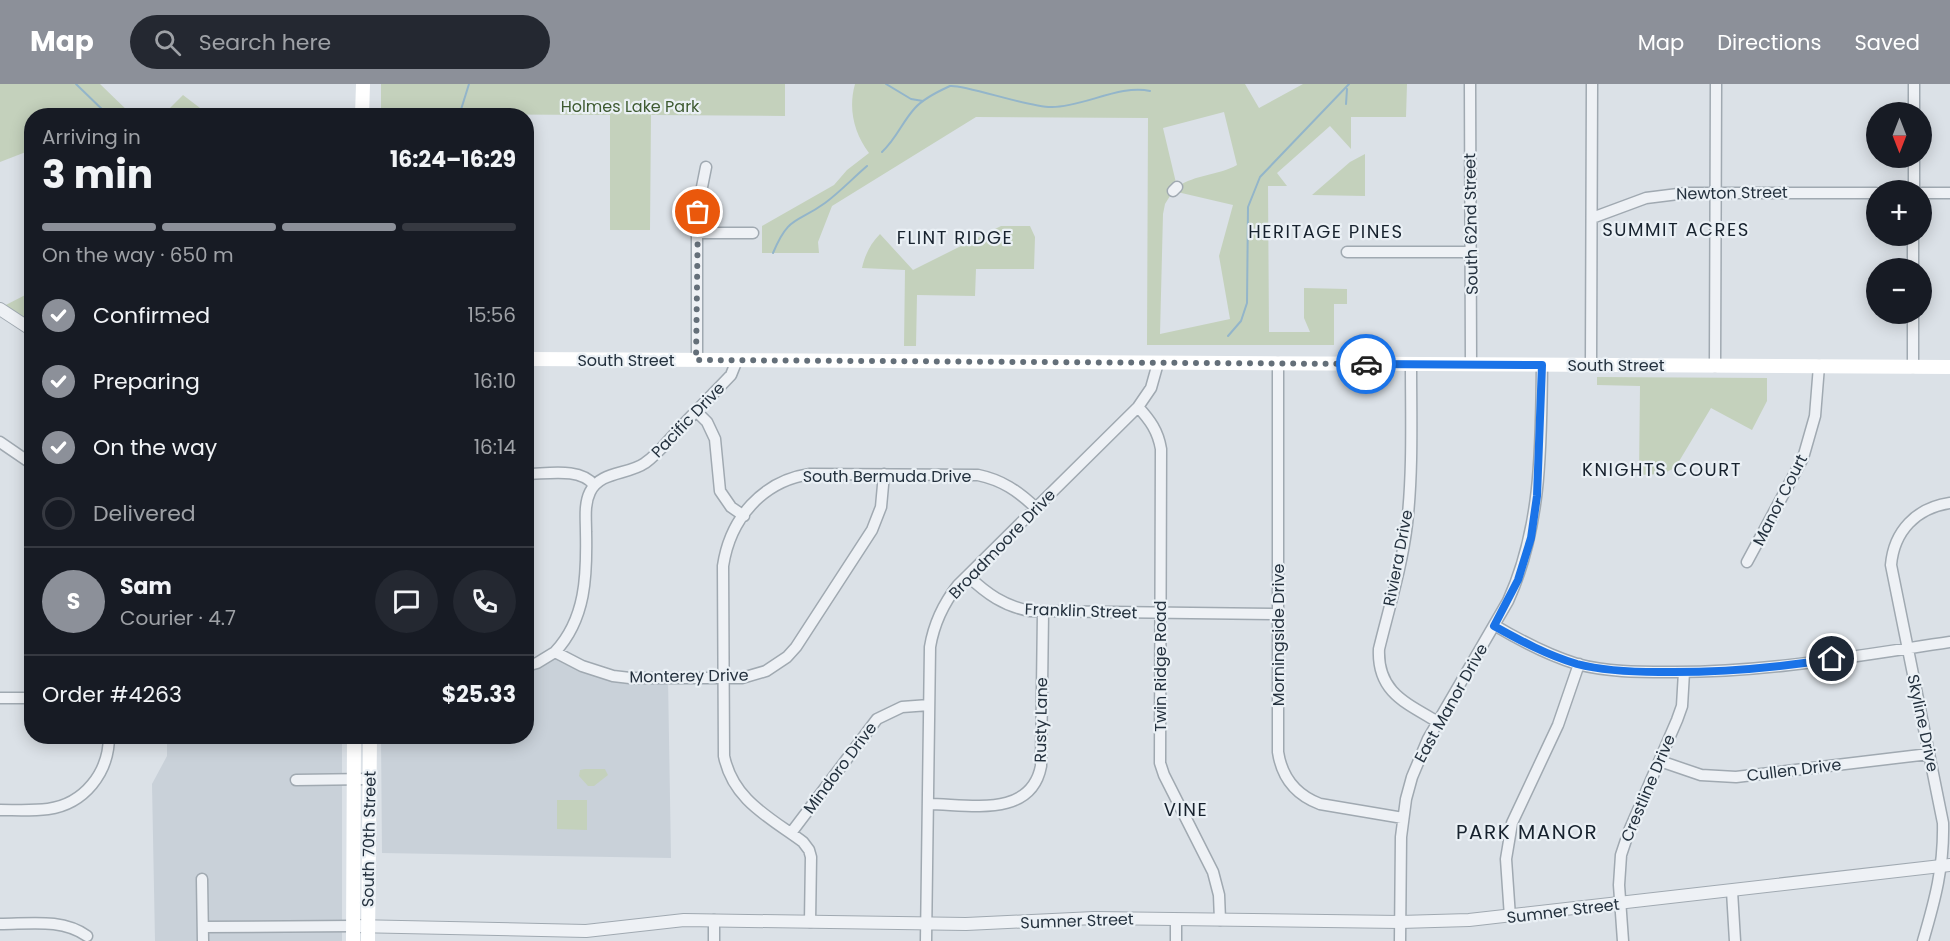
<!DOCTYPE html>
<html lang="en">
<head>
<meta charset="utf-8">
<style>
  body { margin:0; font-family:Poppins,sans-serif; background:#242831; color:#f1f3f6; height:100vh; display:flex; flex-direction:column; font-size:22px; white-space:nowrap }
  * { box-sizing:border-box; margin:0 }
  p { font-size:20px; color:#9ea1a6 }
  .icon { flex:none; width:33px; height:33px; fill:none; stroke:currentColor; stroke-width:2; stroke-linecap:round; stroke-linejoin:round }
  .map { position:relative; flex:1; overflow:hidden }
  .side { position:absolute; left:24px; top:24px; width:510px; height:636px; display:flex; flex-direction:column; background:#171b24; border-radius:24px; box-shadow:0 3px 15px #0003 }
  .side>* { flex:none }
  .needle { width:39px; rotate:180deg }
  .buttons { position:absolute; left:1866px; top:18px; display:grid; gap:12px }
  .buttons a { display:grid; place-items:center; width:66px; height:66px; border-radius:50%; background:#171b24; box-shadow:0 3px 15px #0003; font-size:30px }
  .pin { position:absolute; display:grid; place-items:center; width:51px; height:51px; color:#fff; margin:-26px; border:3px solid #fff; border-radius:50%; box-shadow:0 2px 6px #0007 }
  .courier { position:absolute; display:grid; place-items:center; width:60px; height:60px; margin:-30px; border:4px solid #1a73e8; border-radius:50%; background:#fff; color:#222; box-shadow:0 2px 8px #0007 }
  .headline em { font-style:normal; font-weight:700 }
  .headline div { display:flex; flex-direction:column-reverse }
  .headline { display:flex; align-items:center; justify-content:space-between; height:102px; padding:0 18px }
  h1 { font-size:39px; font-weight:700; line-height:45px }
  .bar { display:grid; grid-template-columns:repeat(4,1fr); gap:9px 6px; align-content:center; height:72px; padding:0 18px }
  .bar i { height:8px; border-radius:4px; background:#363941 }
  .bar .active { background:#8c9099 }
  .bar p { grid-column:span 4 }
  .line { display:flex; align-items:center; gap:15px; padding:0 18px; border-top:2px solid #363941 }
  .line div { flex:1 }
  .round { display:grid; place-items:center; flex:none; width:63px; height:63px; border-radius:32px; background:#242831 }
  ol { padding:0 18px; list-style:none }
  li { display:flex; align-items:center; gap:18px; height:66px }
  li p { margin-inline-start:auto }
  li .icon { padding:6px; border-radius:50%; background:#8c9099; color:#fff; stroke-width:4 }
  li:last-child { color:#9ea1a6 }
  li i { width:33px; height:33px; border:3px solid #363941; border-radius:50% }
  header { display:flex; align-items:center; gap:36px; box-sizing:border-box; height:84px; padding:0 30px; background:#8c9099; color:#fff }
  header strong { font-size:28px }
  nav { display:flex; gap:33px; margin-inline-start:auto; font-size:21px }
  .search { width:420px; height:54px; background:#242831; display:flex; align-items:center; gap:15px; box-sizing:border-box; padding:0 21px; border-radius:33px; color:#9ea1a6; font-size:22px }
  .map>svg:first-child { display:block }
  .built { fill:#c9d1d9 }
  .green { fill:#c4d1bc; fill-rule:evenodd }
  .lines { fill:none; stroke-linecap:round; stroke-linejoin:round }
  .stream { stroke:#93b5ca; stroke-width:2 }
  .minor-casing { stroke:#a0a9b1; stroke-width:13 }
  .tertiary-casing { stroke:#a0a9b1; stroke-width:14 }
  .minor { stroke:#eef1f5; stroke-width:10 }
  .tertiary { stroke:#eef1f5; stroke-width:12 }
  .secondary { stroke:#fff; stroke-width:14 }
  .done { stroke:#646f79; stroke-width:6; stroke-dasharray:0 10.8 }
  .route { stroke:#1a73e8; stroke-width:8 }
  .labels { text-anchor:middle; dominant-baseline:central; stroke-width:4.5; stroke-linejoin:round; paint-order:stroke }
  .park-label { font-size:16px; fill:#3e5a31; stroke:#eaf0f5 }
  .street-label { font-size:16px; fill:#24313e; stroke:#eaf0f5 }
  .neighbourhood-label { font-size:18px; letter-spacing:1.5px; fill:#17222e; stroke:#eaf0f5 }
  .quarter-label { font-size:20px; letter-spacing:1.5px; fill:#17222e; stroke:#eaf0f5 }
</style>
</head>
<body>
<header>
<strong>Map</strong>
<div class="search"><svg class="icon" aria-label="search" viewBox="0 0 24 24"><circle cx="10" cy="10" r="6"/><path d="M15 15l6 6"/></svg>Search here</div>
<nav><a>Map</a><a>Directions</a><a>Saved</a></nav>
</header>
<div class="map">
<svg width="1950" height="857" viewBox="0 0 1950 857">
  <rect width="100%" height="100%" fill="#dbe1e7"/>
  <!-- built -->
  <path class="built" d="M555,568l41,20 72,6 3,180 -289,-5 -1,-116 145,-1 1,-70z
    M167,653h175v204h-187l-3,-157 15,-28z"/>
  <!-- green -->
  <path class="green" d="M0,0h100l32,31 -100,1 -1,34 -31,12z
    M381,0h404v32l-134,-1 -1,115h-40v-115l-229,-1z
    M855,0h390l14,24 44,-24h104l-1,33h-55v32l-21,-23 -53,47 10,13h-19l1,146h41l-6,-14v-30l43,1v15h-13v41h-187l1,-227 -172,-1 -144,89 -14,36 1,11h-57v-27l72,-41 13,-15 22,-17c-15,-20 -21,-44 -14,-69zM1224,28l13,53c-20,11 -41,9 -60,22l-14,-59zM1173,107l60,14 -14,51 11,63 -70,15 3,-120 2,-10z
    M183,11l17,13 -4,7h-33z
    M1365,70v42l-53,-1 38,-33z
    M1001,142h29l5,11 -1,32h-58l-1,27 -58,-1 -1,51h-12l1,-76 -43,-2c3,-13 8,-24 18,-34l33,36z
    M31,208v38l-31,-22z
    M1597,293l170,1v23l-15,29 -41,-22 -36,60 -13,6 -23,1 1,-89 -43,-1z
    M585,685h20l3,6 -14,11h-6l-9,-10 1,-6z
    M557,716h30v30l-30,-1z"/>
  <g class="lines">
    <!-- stream -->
    <path class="stream" d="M76,0l33,32
      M886,0l25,15 12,2
      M1346,20l1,-15
      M459,32l10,-32
      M882,68c15,-14 20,-30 33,-44 8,-9 24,-17 35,-22 14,-2 80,22 102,21 31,0 69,-23 98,-16
      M773,169c16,-38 23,-29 52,-50 15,-11 28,-25 42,-37
      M29,219l3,-1
      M1228,252l13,-15 6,-18 1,-96 12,-30 89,-93"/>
    <defs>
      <path id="minor" d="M1470,0l1,280
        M1914,28v-28
        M1914,106v-32
        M1173,107l4,-4
        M1922,109h28
        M1592,134l54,-20 40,-5h190
        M697,149h56
        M1347,168h124
        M1913,184v-32
        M697,276v-148l9,-45
        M1278,279v389c4,26 18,43 42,52l83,14
        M1411,280c0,53 2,107 -4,160 -5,42 -18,84 -28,125 -2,43 27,54 59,73
        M1591,281l1,-281
        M1715,282l1,-282
        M1913,283v-53
        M1138,323c12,13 20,24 23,42l-1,314 4,12 49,97 6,23 1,25
        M696,327l11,11 8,17 5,52 11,16 13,9
        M0,358l32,22
        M526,390c21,0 54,-7 68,11
        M1747,478l56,-104 12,-42 4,-50
        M968,492c19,18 36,30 62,35l248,3
        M1494,541c27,16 53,30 83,39 30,8 60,8 91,8 95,1 188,-16 282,-30
        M555,568c31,-33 32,-77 31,-120 0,-13 -2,-28 4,-40 10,-21 38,-17 55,-29 12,-8 22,-21 32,-32 18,-19 36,-37 54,-56l6,-15
        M526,582l11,-3 18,-11 27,14 31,10 17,2h112l24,-7 21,-14 9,-10 76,-117 9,-23 3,-33
        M0,614h32
        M1660,677l41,14 35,2 193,-23
        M296,696l73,-1
        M928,720c40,0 103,15 113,-38l2,-154
        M0,726c16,0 32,1 48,-1 36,-5 61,-36 61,-73
        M791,749l86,-114 25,-12 27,-2
        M202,795l1,62
        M1732,807l3,50
        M1510,833l-4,-58 6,-36 46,-98 21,-61
        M810,838l1,-65 -2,-7 -6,-8c-34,-25 -70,-42 -79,-86l-1,-190c7,-47 39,-85 87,-92l168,1c24,5 40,16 58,33
        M0,840c29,0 62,-6 87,12
        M203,843l150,-1
        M714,857v-21
        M926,857l4,-294c4,-24 13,-43 28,-62l180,-178 13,-19 7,-25
        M1176,857v-22
        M1400,857l1,-104 5,-38 6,-22 16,-38 80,-138c34,-74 33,-156 34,-236
        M1623,857l-4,-56 2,-30 8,-24 48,-111 5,-14 2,-34
        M1923,857c12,-41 21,-74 20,-118l-52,-258c3,-34 25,-57 59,-62"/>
      <path id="tertiary" d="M0,225l32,21
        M353,842l233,5 98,-11 282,4 128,-6 306,4 69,-2 481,-55"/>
    </defs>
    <!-- minor casing -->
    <use href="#minor" class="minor-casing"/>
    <!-- tertiary casing -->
    <use href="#tertiary" class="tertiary-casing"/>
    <!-- minor -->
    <use href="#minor" class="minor"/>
    <!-- tertiary -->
    <use href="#tertiary" class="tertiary"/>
    <!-- secondary -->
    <path class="secondary" d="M362,32l1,-32
      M526,275l1424,8
      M353,857l1,-205
      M368,857l2,-205"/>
  </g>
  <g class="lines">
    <!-- done -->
    <path class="done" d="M698,128l-2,148 670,4"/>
    <!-- route -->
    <path class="route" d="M1366,280l176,1 -5,131 -6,42 -13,42 -24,46c27,15 53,29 83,38 27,7 54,8 82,8 58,1 115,-4 173,-13"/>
  </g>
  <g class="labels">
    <!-- park labels -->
    <g class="park-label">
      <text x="630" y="22">Holmes Lake Park</text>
    </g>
    <!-- street labels -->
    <g class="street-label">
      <text transform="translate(1732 109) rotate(-1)">Newton Street</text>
      <text transform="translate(1471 140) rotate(-91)">South 62nd Street</text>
      <text x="626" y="276">South Street</text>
      <text x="1616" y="281">South Street</text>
      <text transform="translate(688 336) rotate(-46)">Pacific Drive</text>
      <text x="887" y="392">South Bermuda Drive</text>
      <text transform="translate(1780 416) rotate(-63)">Manor Court</text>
      <text transform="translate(1002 460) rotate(-46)">Broadmoore Drive</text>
      <text transform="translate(1398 474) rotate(-79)">Riviera Drive</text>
      <text transform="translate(1081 527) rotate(2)">Franklin Street</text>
      <text transform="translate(1278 551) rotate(-90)">Morningside Drive</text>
      <text transform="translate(1160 582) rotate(-90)">Twin Ridge Road</text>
      <text transform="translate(689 592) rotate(-1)">Monterey Drive</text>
      <text transform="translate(1451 619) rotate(-61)">East Manor Drive</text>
      <text transform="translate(1041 636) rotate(-89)">Rusty Lane</text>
      <text transform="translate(1923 639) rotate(78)">Skyline Drive</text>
      <text transform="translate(840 684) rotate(-53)">Mindoro Drive</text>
      <text transform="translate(1794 686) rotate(-7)">Cullen Drive</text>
      <text transform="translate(1648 704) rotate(-67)">Crestline Drive</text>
      <text transform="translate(369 755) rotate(-89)">South 70th Street</text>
      <text transform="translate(1563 827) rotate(-7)">Sumner Street</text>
      <text transform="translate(1077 837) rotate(-2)">Sumner Street</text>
    </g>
    <!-- neighbourhood labels -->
    <g class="neighbourhood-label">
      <text x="1676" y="145">SUMMIT ACRES</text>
      <text x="1326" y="147">HERITAGE PINES</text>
      <text x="955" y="153">FLINT RIDGE</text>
      <text x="1662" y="385">KNIGHTS COURT</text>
      <text x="1186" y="725">VINE</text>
    </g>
    <!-- quarter labels -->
    <g class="quarter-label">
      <text x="1527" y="748">PARK MANOR</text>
    </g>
  </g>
</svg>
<div class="buttons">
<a><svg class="needle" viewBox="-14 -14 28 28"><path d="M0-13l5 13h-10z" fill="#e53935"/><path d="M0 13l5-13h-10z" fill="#9ea1a6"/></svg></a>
<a>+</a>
<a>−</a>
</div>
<div class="pin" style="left:698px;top:128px;background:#ea580c"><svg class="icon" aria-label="bag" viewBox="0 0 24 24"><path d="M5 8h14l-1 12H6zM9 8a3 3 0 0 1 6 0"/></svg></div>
<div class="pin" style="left:1832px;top:575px;background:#1f2937"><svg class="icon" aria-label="home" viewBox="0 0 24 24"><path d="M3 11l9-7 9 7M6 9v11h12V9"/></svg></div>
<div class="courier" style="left:1366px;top:280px"><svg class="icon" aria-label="car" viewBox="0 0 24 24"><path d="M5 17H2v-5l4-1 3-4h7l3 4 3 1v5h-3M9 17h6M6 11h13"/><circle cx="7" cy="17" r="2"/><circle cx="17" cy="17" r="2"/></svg></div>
<section class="side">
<div class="headline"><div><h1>3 min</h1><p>Arriving in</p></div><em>16:24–16:29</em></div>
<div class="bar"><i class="active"></i><i class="active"></i><i class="active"></i><i></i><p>On the way · 650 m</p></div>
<ol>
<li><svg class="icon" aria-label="check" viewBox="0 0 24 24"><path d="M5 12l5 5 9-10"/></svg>Confirmed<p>15:56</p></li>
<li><svg class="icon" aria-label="check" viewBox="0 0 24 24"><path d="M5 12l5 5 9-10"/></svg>Preparing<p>16:10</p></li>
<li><svg class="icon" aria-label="check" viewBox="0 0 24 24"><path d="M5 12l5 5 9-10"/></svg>On the way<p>16:14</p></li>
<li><i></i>Delivered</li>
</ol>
<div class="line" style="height:108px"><b class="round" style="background:#8c9099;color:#fff">S</b><div><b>Sam</b><p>Courier · 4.7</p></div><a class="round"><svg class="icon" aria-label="chat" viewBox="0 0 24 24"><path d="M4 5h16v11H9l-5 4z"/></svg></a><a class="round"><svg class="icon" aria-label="phone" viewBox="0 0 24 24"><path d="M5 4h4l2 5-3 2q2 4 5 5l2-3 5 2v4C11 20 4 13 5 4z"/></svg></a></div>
<div class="line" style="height:78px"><div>Order #4263</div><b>$25.33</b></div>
</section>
</div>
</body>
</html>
